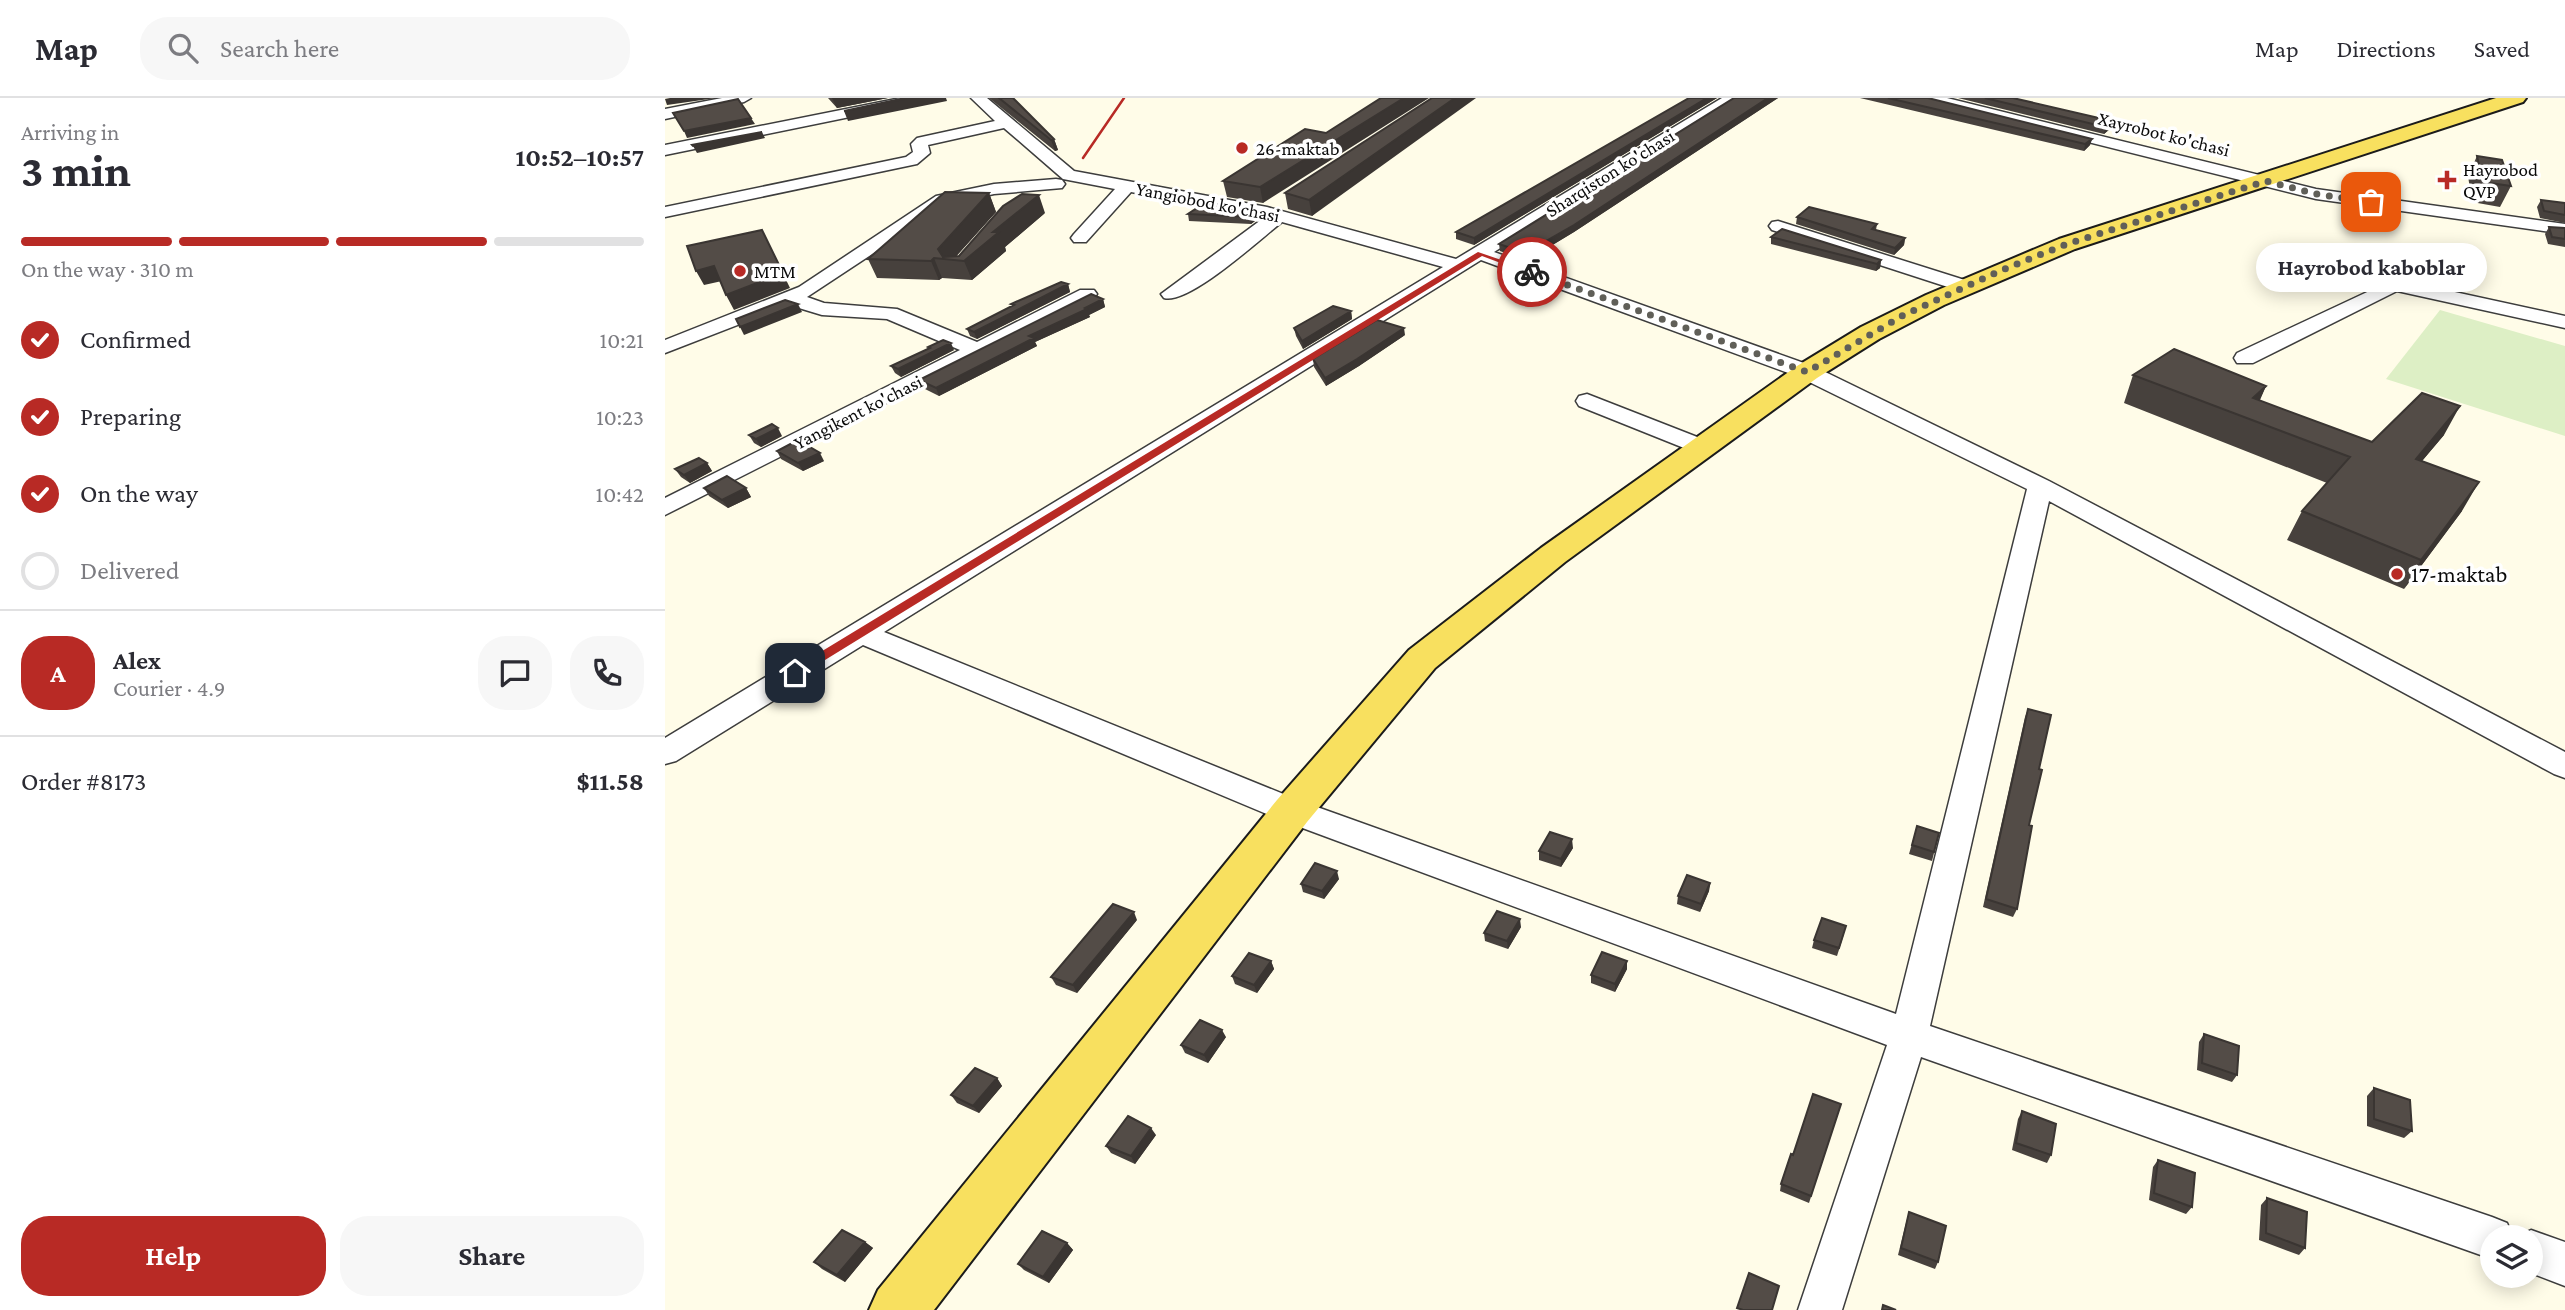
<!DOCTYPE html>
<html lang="en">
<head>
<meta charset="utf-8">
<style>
  body { margin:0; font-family:"Crimson Pro",serif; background:#f7f7f7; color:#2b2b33; height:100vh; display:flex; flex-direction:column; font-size:26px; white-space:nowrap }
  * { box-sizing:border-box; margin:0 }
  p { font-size:23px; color:#7c7c81 }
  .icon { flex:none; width:38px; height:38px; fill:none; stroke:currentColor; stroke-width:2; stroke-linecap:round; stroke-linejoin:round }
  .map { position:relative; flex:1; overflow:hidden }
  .details { display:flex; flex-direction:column; background:#fff; width:665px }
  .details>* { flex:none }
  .controls { position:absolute; left:1815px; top:1127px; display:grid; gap:14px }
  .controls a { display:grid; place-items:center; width:63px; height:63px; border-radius:50%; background:#fff; box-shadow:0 4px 18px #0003; font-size:35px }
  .pin { position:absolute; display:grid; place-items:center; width:60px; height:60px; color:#fff; margin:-30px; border-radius:14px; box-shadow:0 4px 10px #0006 }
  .courier { position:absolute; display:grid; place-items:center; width:70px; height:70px; margin:-35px; border:5px solid #b82a25; border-radius:50%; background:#fff; color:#222; box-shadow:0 2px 9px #0007 }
  .bubble { position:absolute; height:49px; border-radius:24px; background:#fff; box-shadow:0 4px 18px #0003; font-size:23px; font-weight:700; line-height:49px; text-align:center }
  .headline em { font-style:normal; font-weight:700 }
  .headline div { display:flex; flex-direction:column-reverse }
  .headline { display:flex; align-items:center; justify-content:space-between; height:119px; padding:0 21px }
  h1 { font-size:46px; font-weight:700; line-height:52px }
  .bar { display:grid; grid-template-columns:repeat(4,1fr); gap:10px 7px; align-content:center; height:84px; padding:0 21px }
  .bar i { height:9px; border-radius:5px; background:#e1e1e2 }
  .bar .on { background:#b82a25 }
  .bar p { grid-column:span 4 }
  .line { display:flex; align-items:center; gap:18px; padding:0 21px; border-top:2px solid #e1e1e2 }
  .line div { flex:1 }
  .round { display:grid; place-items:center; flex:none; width:74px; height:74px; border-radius:28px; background:#f7f7f7 }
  ol { padding:0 21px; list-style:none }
  li { display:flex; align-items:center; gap:21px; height:77px }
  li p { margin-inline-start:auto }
  li .icon { padding:7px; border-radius:50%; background:#b82a25; color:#fff; stroke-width:4 }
  li:last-child { color:#7c7c81 }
  li i { width:38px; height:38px; border:4px solid #e1e1e2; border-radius:50% }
  .action { display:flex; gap:14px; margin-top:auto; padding:14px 21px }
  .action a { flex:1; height:80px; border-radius:28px; background:#b82a25; color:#fff; font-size:28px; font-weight:700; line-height:80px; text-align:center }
  .action a+a { background:#f7f7f7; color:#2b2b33 }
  header { display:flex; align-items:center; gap:42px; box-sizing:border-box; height:98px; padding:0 35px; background:#fff; border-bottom:2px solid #e1e1e2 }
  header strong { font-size:33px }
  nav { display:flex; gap:38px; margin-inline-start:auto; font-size:24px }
  .search { width:490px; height:63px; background:#f7f7f7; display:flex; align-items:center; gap:18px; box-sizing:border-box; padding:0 24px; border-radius:28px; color:#7c7c81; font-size:26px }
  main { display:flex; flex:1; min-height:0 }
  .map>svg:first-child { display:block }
  .pitch { fill:#ddefc5 }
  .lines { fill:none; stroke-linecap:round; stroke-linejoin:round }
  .street-casing { stroke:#3d3d3d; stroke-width:3 }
  .primary-casing { stroke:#1b1b1b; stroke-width:4 }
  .street { fill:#fff; fill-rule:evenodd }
  .primary { fill:#f8e05f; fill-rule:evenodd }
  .rail { stroke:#b82a25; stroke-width:2.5 }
  .wall { fill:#47413d }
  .shaded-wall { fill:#3a3532 }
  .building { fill:#534c47; stroke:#3a3532; stroke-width:2 }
  .route { fill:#b82a25 }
  .done { stroke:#605f58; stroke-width:7; stroke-dasharray:0 12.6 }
  .poi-dot { fill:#b82a25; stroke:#fff; stroke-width:2.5 }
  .labels { text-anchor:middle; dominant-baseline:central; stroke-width:7; stroke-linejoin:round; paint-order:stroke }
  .far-street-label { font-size:19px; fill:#0a0a0a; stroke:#fff }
  .far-poi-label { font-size:19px; fill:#0a0a0a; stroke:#fff; text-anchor:start }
  .poi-label { font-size:23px; fill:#0a0a0a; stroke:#fff; text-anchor:start }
</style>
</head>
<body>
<header>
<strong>Map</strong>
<div class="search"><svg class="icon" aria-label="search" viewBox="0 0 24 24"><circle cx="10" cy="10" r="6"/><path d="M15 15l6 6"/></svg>Search here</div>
<nav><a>Map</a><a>Directions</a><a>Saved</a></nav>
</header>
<main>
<section class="details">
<div class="headline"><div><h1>3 min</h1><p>Arriving in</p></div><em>10:52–10:57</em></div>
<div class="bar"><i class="on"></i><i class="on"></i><i class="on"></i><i></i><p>On the way · 310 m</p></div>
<ol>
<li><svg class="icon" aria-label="check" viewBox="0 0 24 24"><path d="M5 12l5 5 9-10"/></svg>Confirmed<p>10:21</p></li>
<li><svg class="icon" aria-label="check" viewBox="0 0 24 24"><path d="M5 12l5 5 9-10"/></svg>Preparing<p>10:23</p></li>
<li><svg class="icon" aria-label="check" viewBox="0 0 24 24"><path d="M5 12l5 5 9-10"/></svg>On the way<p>10:42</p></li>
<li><i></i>Delivered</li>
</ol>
<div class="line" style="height:126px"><b class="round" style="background:#b82a25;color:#fff">A</b><div><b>Alex</b><p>Courier · 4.9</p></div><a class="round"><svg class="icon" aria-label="chat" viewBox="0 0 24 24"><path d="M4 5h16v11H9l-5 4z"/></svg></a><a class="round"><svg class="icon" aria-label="phone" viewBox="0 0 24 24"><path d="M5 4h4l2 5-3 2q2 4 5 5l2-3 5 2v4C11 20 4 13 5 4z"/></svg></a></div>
<div class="line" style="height:91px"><div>Order #8173</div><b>$11.58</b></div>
<div class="action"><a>Help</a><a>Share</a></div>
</section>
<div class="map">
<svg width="1900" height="1212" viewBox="0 0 1900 1212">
  <rect width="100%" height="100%" fill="#fffce8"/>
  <!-- pitch -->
  <path class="pitch" d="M1775,212l125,36v90l-179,-57z"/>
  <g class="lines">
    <defs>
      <path id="street" d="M57,0h29l-7,4 -79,17v-10z
        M236,0h29l-7,4 -258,53v-10z
        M306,0h16l87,73 193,36 189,52 266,-161h17l-245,154 321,115 234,114 516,271v26l-11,-4 -505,-273 -119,525 562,191 15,6 6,14h-21v22l-571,-202 -79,253h-44l89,-265 -606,-225 -418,-175 -187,116 -11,3v-26l778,-471 -161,-45c-22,17 -93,83 -118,76l-3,-4 104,-77 -134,-25 -45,50h-12l-3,-4 3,-4 41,-45 -52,-10 -59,-51 -76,17 2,8 -13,11 -252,53v-10l241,-50 7,-5 -2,-8 6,-6 78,-17zM816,162l318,117 228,112 -131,525 -593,-212 -419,-170z
        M1257,0h25l369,91 249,35v10l-249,-35 -392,-98z
        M391,81l6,1 3,4 -3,4 -68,6 -46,10 -141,93 17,6 73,6 80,33 103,-52h14l3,4 -3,4 -429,217v-17l295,-148 -73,-31 -65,-4 -33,-10 -124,48v-13l134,-53 137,-91 58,-12z
        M1113,123l193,61 3,4 -3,4h-14l-185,-60 -3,-4 3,-4z
        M1730,181l170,37v12l-168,-37 -144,72h-16l-3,-5 3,-5z
        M922,296l123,48 4,5 -4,5h-16l-115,-46 -3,-5 3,-5z
        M1866,1132l34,12v44l-34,-13v-36h-15z"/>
      <path id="primary" d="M1831,0h30l-3,4 -448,147 -131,56 -65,34 -62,39 -252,184 -130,106 -128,154 -373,488h-65l9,-20 399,-490 132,-150 132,-102 256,-182 64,-39 65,-32 133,-56z"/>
    </defs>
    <!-- street casing -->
    <use href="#street" class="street-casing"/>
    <!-- primary casing -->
    <use href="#primary" class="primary-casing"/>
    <!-- street -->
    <use href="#street" class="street"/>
    <!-- primary -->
    <use href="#primary" class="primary"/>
    <!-- rail -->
    <path class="rail" d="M418,60l41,-60"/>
  </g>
  <!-- wall -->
  <path class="wall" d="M163,0h60l-51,10z
    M324,0h24l41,41 4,11 -3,1z
    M767,0l-120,118 -24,-7 -3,-16z
    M1024,0h28l-243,147 -18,-6v-7z
    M1069,0h44l-204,134 -48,29 -26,-10 -1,-7z
    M1195,0h68l164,41 -2,6 -6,6z
    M1293,0h55l99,23 -1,7 -7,6z
    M640,31l-42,74 -36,-6 -4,-16z
    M1812,58l34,30 -11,21 -28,-5 -4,-26z
    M324,95l7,19 -40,44h3l86,-43 -40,34 1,4 -34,29 -30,-2 -3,2 -62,-2 -9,-19z
    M1876,102l24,3v20l-25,-5 -3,-11z
    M541,104l53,16 -8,6 -62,-3 -1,-7z
    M1132,119l80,7 -1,6 29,8 -1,7 -10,10 -98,-31z
    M1884,129l16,1v19l-17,-3 -3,-10z
    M1106,139l110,23 -1,8 -4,3 -105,-27z
    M403,186l2,8 -93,47 -7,-3 -3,-7 45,-23 -1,-2z
    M438,201l2,8 -16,8 1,2 -55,25 2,4 -98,50 -16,-8 -4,-8z
    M686,213l1,8 -49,30 -7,-13 -2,-8z
    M740,237l-46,31 -33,20 -12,-19 -1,-8z
    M263,249l26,3 -53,27 -6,-4 -4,-7 37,-17z
    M1468,277l133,11 -7,15 113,41 72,-7 -22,26 40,50 -58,78 -117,-49 15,-29 25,-28 -203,-80z
    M84,337l33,1 -21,11 -7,-4z
    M112,353l47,10 -21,10 -22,-12z
    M42,365l5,8 -22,12 -9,-6 -6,-8z
    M39,390h42l5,9 -23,11 -19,-12z
    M1363,611l11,60 -10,56 -12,84 -4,8 -30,-10 42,-190z
    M1252,728l22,7 -7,28 -23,-7z
    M908,750l-12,19 -22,-7v-9z
    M674,781l-15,20 -21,-7 -2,-8z
    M1045,785l-1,8 -9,21 -23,-8 1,-8z
    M472,822l-60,73 -21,-8 -5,-8z
    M856,829l-13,22 -23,-8 -1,-8z
    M1179,836l-7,22 -25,-8 2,-8z
    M606,863l3,8 -17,24 -22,-9 -3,-8z
    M962,863v8l-12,23 -24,-9v-8z
    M1539,936l33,41 -5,7 -35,-12 2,-28z
    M561,939l-18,26 -23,-10 -4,-8z
    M332,980l5,8 -23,27 -22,-10 -6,-8z
    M1709,990l38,43 -8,7 -37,-12v-30z
    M1174,1013l-30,92 -29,-12 1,-7 12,-29z
    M1357,1013l29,44 -4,8 -35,-13 6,-31z
    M491,1037l-21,29 -24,-11 -5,-7z
    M1493,1062l34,47 -6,7 -37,-14 4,-33z
    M1602,1100l38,50 -6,7 -40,-15 2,-35z
    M1244,1114l29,50 -3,7 -37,-14 9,-36z
    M200,1144l8,6 -28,34 -23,-13 -8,-7z
    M402,1145l6,7 -24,33 -25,-13 -6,-6z"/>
  <!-- shaded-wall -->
  <path class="shaded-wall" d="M5,0h46l-49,7 -2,-6z
    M167,0h56l-51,10z
    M244,0h37l1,3 -99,20 -4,-10z
    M739,0h25l-166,105 -3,-16z
    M790,0h21l-164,118 -3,-16z
    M1042,0h10l-243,147v-7z
    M1103,0h10l-204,134 -48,29 -1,-8z
    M86,20l4,6 -68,14 -3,-7z
    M1447,23l-1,7 -7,6 1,-7z
    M97,34l3,6 -68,15 -4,-7z
    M389,41l4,11 -3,1 -4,-11z
    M1427,41l-2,6 -6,6 1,-7z
    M324,95l7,19 -43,48 -11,-1 -4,-10z
    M374,97l6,18 -40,34 1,4 -34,29 -8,-19 29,-29z
    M592,113l2,7 -8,6 -2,-7z
    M97,132l28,58 -56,22 -8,-15z
    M1240,140l-1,7 -10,10 1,-7z
    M269,160l8,20 -3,2 -8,-19z
    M1216,162l-1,8 -4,3 1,-7z
    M49,168l8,15 -18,4 -8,-14z
    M403,186l2,8 -93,47 -3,-7z
    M438,201l2,8 -16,8 1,2 -55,25 2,4 -98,50 -3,-8 93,-52z
    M133,206l4,8 -58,23 -4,-8z
    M686,213l1,8 -49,30 -1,-8z
    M739,230l1,7 -46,31 -33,20 -1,-8z
    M286,245l3,7 -53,27 -3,-8z
    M1601,288l-12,28 -1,-16z
    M1795,308l-16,29 -44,52 16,-28z
    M113,330l4,8 -21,11 -5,-8z
    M155,355l4,8 -21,10 -5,-8z
    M42,365l5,8 -22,12 -6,-8z
    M1814,384l-17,29 -58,78 17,-29z
    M81,390l5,9 -23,11 -6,-8z
    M907,741l1,9 -12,19v-8z
    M672,773l2,8 -15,20 -2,-8z
    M1045,785l-1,8 -9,21 1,-8z
    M469,814l3,8 -60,73 -4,-8z
    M855,821l1,8 -13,22 -1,-8z
    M606,863l3,8 -17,24 -3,-8z
    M962,863v8l-12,23v-8z
    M557,932l4,7 -18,26 -4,-8z
    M332,980l5,8 -23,27 -6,-7z
    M486,1030l5,7 -21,29 -4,-8z
    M200,1144l8,6 -28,34 -8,-7z
    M402,1145l6,7 -24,33 -6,-6z"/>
  <!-- building -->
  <path class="building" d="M240,0h4l-65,13z
    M334,0h14l41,41 -3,1z
    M716,0h23l-144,89 -37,-6 82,-52 21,4z
    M767,0h23l-146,102 -24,-7z
    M1024,0h18l-233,140 -18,-6z
    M1069,0h34l-194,127 -49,28 -26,-9z
    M1223,0h40l164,41 -7,5z
    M1320,0h28l99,23 -7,6z
    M73,1l13,19 -67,13 -11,-18z
    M97,34l-69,14 -1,-1z
    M1812,58l25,4 9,26 -28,-4z
    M280,94l44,1 -51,56 5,8 16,-1 44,-50 19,-12 17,1 -46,37h6l-35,29 -30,-3 -3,3 -63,-2z
    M1876,102l24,3v12l-21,-4z
    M541,104l51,9 -8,6 -61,-3z
    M1144,109l68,17 -5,5 33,9 -10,10 -98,-31z
    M1884,129l16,1v11l-13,-2z
    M1117,131l99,31 -4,4 -106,-27z
    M97,132l21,43 -57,22 -12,-29 -18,5 -9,-25z
    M396,184l7,2 -94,48 -7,-3 47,-24 -3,-1z
    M426,196l12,5 -18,9 2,1 -58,27 5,2 -98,50 -17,-8z
    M120,202l13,4 -58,23 -4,-8z
    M668,208l18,5 -49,30 -8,-13z
    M712,222l27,8 -47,31 -32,19 -12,-19z
    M278,242l8,3 -53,26 -7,-3 39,-18 -2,-1z
    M1509,251l92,37 -13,12 119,44 50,-49 38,13 -44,53 63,23 -58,78 -119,-49 48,-54 -217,-82z
    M107,326l6,4 -22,11 -7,-4z
    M133,342l22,13 -22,10 -21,-12z
    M34,360l8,5 -23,12 -9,-6z
    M62,378l19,12 -24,12 -18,-12z
    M1363,611l23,6 -12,54 3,1 -13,55 3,1 -15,83 -31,-10z
    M1252,728l22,7 -5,19 -22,-7z
    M885,734l22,7 -11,20 -22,-8z
    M650,765l22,8 -15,20 -21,-7z
    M1022,777l23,8 -9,21 -23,-8z
    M448,806l21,8 -61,73 -22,-8z
    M832,813l23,8 -13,22 -23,-8z
    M1157,820l24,8 -7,22 -25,-8z
    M937,854l25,9 -12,23 -24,-9z
    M584,855l22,8 -17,24 -22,-9z
    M535,922l22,10 -18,25 -23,-10z
    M1539,936l35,12 -2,29 -35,-12z
    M310,970l22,10 -24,28 -22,-11z
    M1709,990l36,12 2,31 -38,-12z
    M1148,996l28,10 -30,92 -30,-12 10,-30 2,1z
    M1357,1013l34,13 -5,31 -35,-12z
    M463,1018l23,12 -20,28 -25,-10z
    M1493,1062l37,13 -3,34 -38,-14z
    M1602,1100l40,14 -2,36 -39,-15z
    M1244,1114l37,14 -8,36 -37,-14z
    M177,1132l23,12 -28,33 -23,-13z
    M377,1133l25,12 -24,34 -25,-13z
    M1084,1175l30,13 -7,24h-29l-6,-2z
    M1218,1207l13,5h-14z"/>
  <!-- route -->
  <path class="route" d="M813,154l58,20 -6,2 -48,-18 -683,420h-8v-6z"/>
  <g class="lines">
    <!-- done -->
    <path class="done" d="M867,174l275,100 95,-56 100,-46 65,-26 199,-63 50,13 55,8"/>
  </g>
  <!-- markers -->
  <g class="poi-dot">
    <circle cx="577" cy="50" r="7"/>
    <path d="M1778.5 71.5h7v7h7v7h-7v7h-7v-7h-7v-7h7z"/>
    <circle cx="75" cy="173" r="7"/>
    <circle cx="1732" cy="476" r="7"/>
  </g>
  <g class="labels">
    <!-- far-street labels -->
    <g class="far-street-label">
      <text transform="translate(1499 36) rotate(14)">Xayrobot ko'chasi</text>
      <text transform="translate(945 75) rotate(-32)">Sharqiston ko'chasi</text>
      <text transform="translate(543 104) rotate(11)">Yangiobod ko'chasi</text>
      <text transform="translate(193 314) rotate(-27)">Yangikent ko'chasi</text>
    </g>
    <!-- far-poi labels -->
    <g class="far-poi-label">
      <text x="591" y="50">26-maktab</text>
      <text x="1798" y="71">Hayrobod<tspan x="1798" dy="22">QVP</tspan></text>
      <text x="89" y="173">MTM</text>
    </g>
    <!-- poi labels -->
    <g class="poi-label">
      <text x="1746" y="476">17-maktab</text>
    </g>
  </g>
</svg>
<div class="controls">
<a><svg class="icon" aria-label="layers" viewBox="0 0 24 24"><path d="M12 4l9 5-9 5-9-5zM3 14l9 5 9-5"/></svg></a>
</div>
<div class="pin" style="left:1706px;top:104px;background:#ea580c"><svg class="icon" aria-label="bag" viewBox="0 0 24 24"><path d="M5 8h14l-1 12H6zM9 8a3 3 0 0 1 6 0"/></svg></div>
<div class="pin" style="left:130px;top:575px;background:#1f2937"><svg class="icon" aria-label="home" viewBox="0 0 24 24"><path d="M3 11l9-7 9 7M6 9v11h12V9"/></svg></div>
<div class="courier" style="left:867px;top:174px"><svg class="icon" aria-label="bike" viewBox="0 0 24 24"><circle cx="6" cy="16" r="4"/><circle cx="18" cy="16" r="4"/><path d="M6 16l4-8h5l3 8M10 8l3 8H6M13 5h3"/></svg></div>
<div class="bubble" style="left:1591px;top:145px;width:231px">Hayrobod kaboblar</div>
</div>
</main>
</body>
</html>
